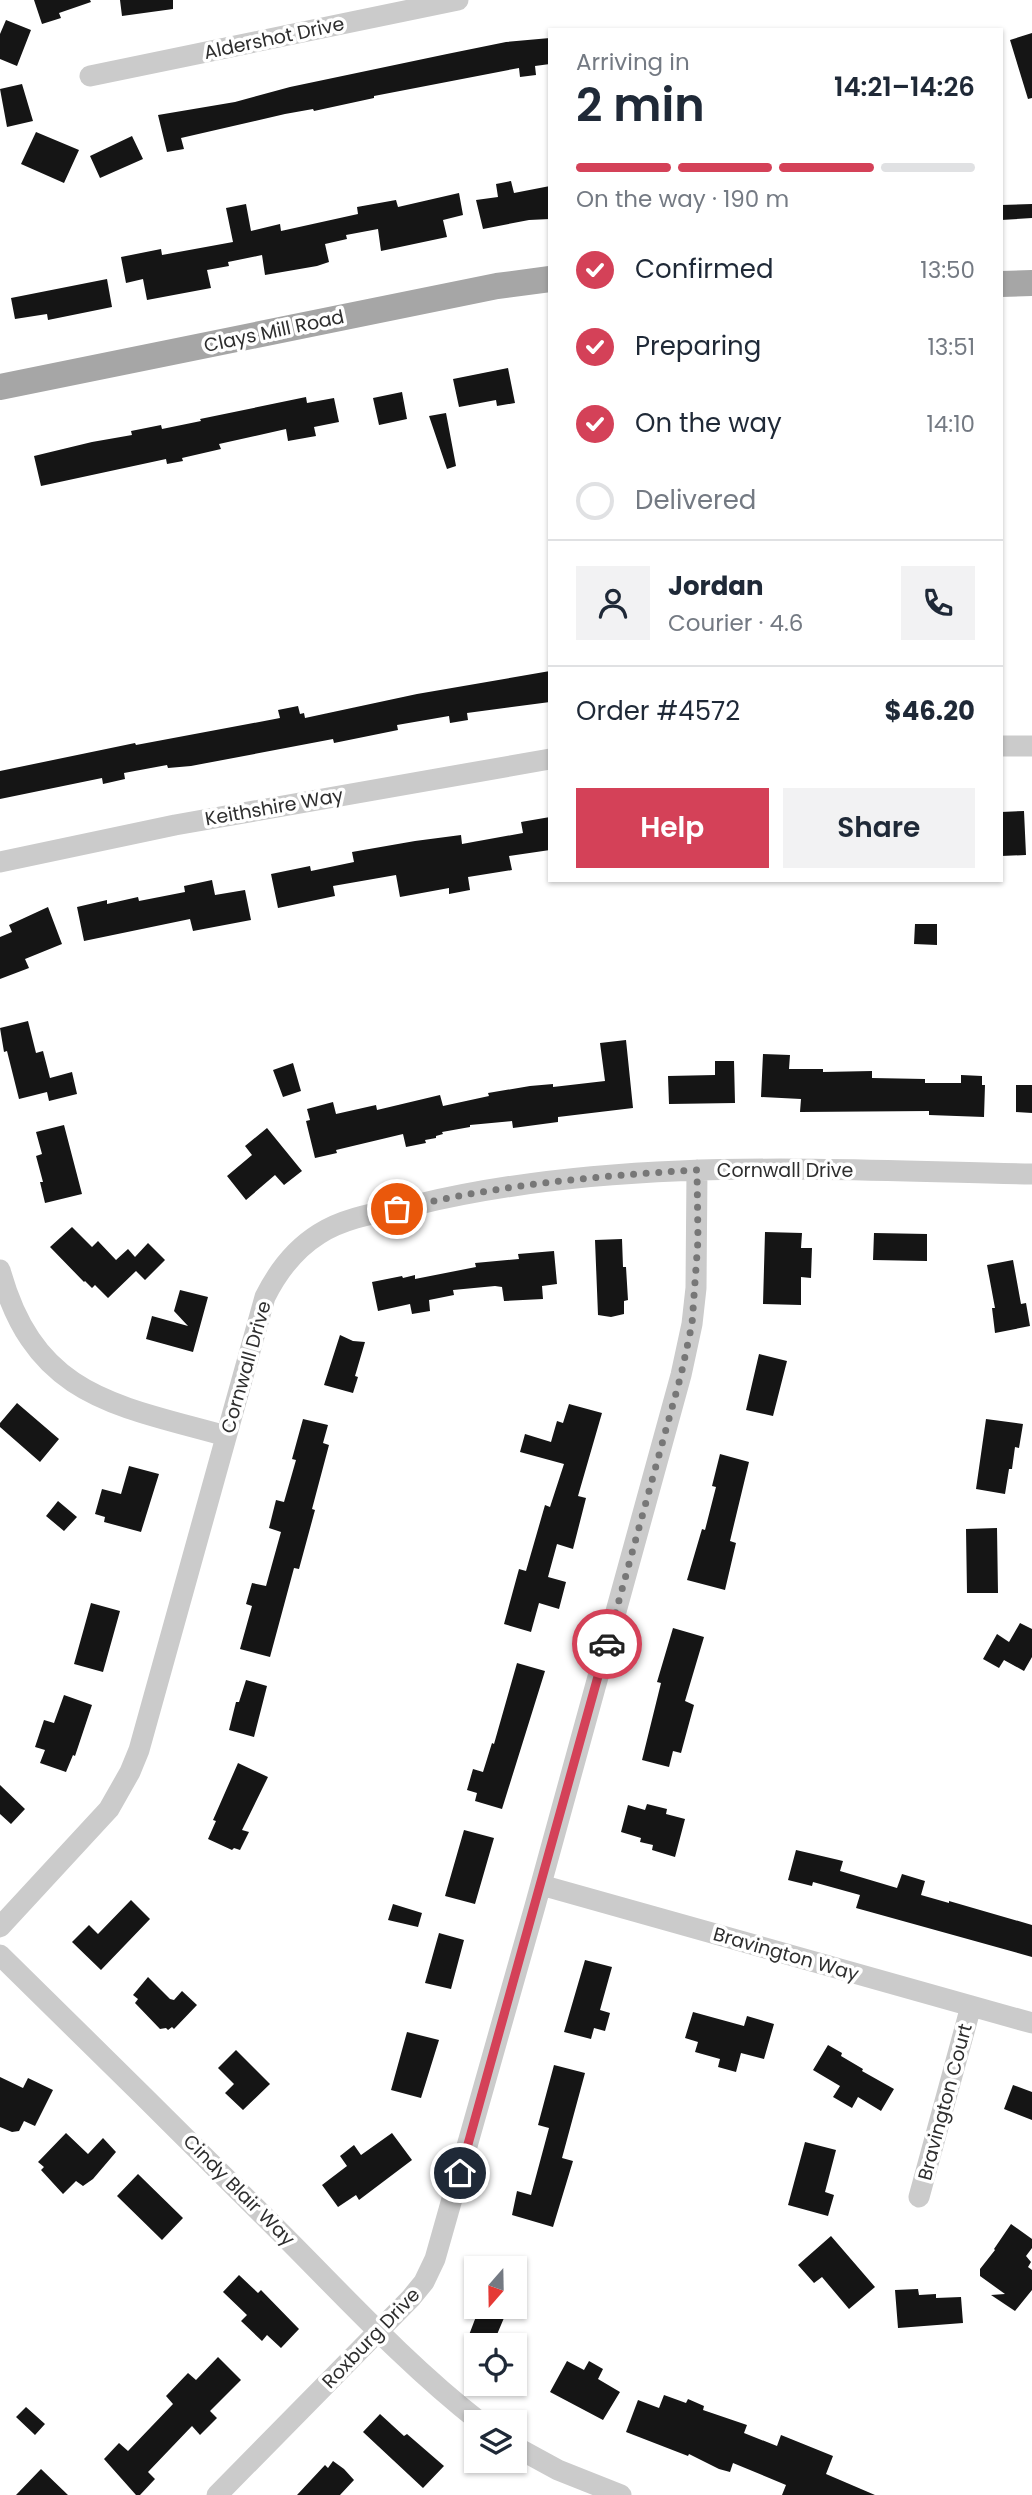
<!DOCTYPE html>
<html lang="en">
<head>
<meta charset="utf-8">
<style>
  body { margin:0; font-family:Poppins,sans-serif; background:#f2f2f3; color:#1f2937; height:100vh; display:flex; flex-direction:column; font-size:26px; white-space:nowrap }
  * { box-sizing:border-box; margin:0 }
  p { font-size:23px; color:#747a83 }
  .icon { flex:none; width:38px; height:38px; fill:none; stroke:currentColor; stroke-width:2; stroke-linecap:round; stroke-linejoin:round }
  .map { position:relative; flex:1; overflow:hidden }
  .panel { position:absolute; left:548px; top:28px; width:455px; height:854px; display:flex; flex-direction:column; background:#fff; border-radius:0px; box-shadow:0 2px 5px #0004 }
  .panel>* { flex:none }
  .needle { width:46px; rotate:200deg }
  .fabs { position:absolute; left:464px; top:2256px; display:grid; gap:14px }
  .fabs a { display:grid; place-items:center; width:63px; height:63px; border-radius:0px; background:#fff; box-shadow:0 2px 5px #0004; font-size:35px }
  .pin { position:absolute; display:grid; place-items:center; width:60px; height:60px; color:#fff; margin:-30px; border:4px solid #fff; border-radius:50%; box-shadow:0 2px 7px #0007 }
  .courier { position:absolute; display:grid; place-items:center; width:70px; height:70px; margin:-35px; border:5px solid #d44158; border-radius:50%; background:#fff; color:#222; box-shadow:0 2px 9px #0007 }
  .headline em { font-style:normal; font-weight:600 }
  .headline div { display:flex; flex-direction:column-reverse }
  .headline { display:flex; align-items:center; justify-content:space-between; height:119px; padding:0 28px }
  h1 { font-size:46px; font-weight:600; line-height:52px }
  .bar { display:grid; grid-template-columns:repeat(4,1fr); gap:10px 7px; align-content:center; height:84px; padding:0 28px }
  .bar i { height:9px; border-radius:5px; background:#e0e1e3 }
  .bar .on { background:#d44158 }
  .bar p { grid-column:span 4 }
  .line { display:flex; align-items:center; gap:18px; padding:0 28px; border-top:2px solid #e0e1e3 }
  .line div { flex:1 }
  .round { display:grid; place-items:center; flex:none; width:74px; height:74px; border-radius:0px; background:#f2f2f3 }
  ol { padding:0 28px; list-style:none }
  li { display:flex; align-items:center; gap:21px; height:77px }
  li p { margin-inline-start:auto }
  li .icon { padding:7px; border-radius:50%; background:#d44158; color:#fff; stroke-width:4 }
  li:last-child { color:#747a83 }
  li i { width:38px; height:38px; border:4px solid #e0e1e3; border-radius:50% }
  .action { display:flex; gap:14px; margin-top:auto; padding:14px 28px }
  .action a { flex:1; height:80px; border-radius:0px; background:#d44158; color:#fff; font-size:28px; font-weight:600; line-height:80px; text-align:center }
  .action a+a { background:#f2f2f3; color:#1f2937 }
  .map>svg:first-child { display:block }
  .building { fill:#151515 }
  .lines { fill:none; stroke-linecap:round; stroke-linejoin:round }
  .minor { stroke:#cbcbcb; stroke-width:21 }
  .major { stroke:#a6a6a6; stroke-width:26 }
  .done { stroke:#777; stroke-width:7; stroke-dasharray:0 12.6 }
  .route { stroke:#d44158; stroke-width:9 }
  .labels { text-anchor:middle; dominant-baseline:central; stroke-width:7; stroke-linejoin:round; paint-order:stroke }
  .street-label { font-size:19px; fill:#2e2e2e; stroke:#fff }
</style>
</head>
<body>
<div class="map">
<svg width="1032" height="2495" viewBox="0 0 1032 2495">
  <rect width="100%" height="100%" fill="#fff"/>
  <!-- building -->
  <path class="building" d="M34,0h56l1,2 -32,11 2,5 -19,6z
    M120,0h53v9l-51,7z
    M6,20l25,10 -14,36 -17,-7v-25z
    M1032,33v65l-4,1 -18,-59z
    M550,38v26l-15,2 1,9 -16,2 -1,-9 -145,28v2l-60,13 -1,-2 -28,5 -104,24 3,11 -17,3 -9,-37 77,-13 55,-15 157,-33 59,-12z
    M22,84l11,37 -26,6 -7,-38z
    M36,132l43,18 -15,33 -43,-19z
    M132,136l11,23 -43,19 -10,-22z
    M511,181l3,12 36,-7v33l-21,1 -46,9 -7,-29 22,-3 -2,-13z
    M459,193l4,22 -20,5 4,17 -66,14 -3,-22 -32,6 1,4 -22,5 4,18 -12,4 -52,9 -3,-20 -34,7 1,4 -22,4 4,18 -64,12 -4,-21 -17,4 -5,-26 40,-8 1,6 71,-13 -7,-34 20,-4 5,27 29,-7 1,7 77,-17 -1,-7 39,-7 2,7z
    M1032,204v14l-31,2v-15z
    M107,279l5,28 -64,13 -1,-6 -32,5 -4,-21z
    M508,368l7,35 -18,3 -1,-6 -37,7 -6,-28z
    M402,392l5,27 -28,6 -6,-27z
    M306,397l1,6 27,-5 5,24 -25,5 2,9 -28,5 -2,-12 -67,15 2,5 -39,9 1,3 -16,3 -1,-5 -125,27 -7,-30 58,-14 40,-7 -1,-4 30,-6 1,4 39,-8 -1,-2z
    M446,413l10,53 -9,3 -18,-53z
    M550,671v31l-83,11 1,7 -18,3 -1,-7 -52,9 1,5 -64,13 -1,-4 -142,27 -23,2 -1,-3 -43,8 1,6 -22,5 -1,-6 -102,21v-28l135,-28 1,2 144,-27 -2,-8 20,-4 2,8 4,-1 1,5 112,-24z
    M1024,811l2,44 -25,1v-44z
    M550,817v33l-41,6 3,14 -44,7 2,13 -21,4v-6l-49,9 -4,-22 -63,11 2,10 -57,12 -7,-34 39,-8 1,5 43,-9 -2,-10 63,-11 46,-6 1,9 61,-11 -2,-11z
    M212,880l3,15 30,-5 6,30 -58,11 -3,-12 -106,22 -7,-34 30,-7v4l31,-7 1,4 46,-9 -1,-6z
    M48,907l14,37 -37,15 4,9 -29,11v-42l12,-5 -3,-7z
    M915,924h22v21l-23,-1z
    M28,1021l8,32 7,-2 7,27 22,-6 5,22 -28,7 -2,-9 -28,7 -12,-48 -3,1 -4,-24z
    M626,1040l7,68 -75,9v5l-45,6 -1,-7 -42,4v2l-28,5 1,2 -7,2v2l-11,2 1,3 -20,4 -3,-13 -67,16 1,3 -22,5 -9,-37 4,-1 -3,-11 26,-7 3,12 40,-9 1,5 63,-15 3,11 46,-10 -1,-3 42,-7 23,-2v3l52,-6 -5,-38z
    M763,1054l27,1 -1,14h34v3l49,-1v7l53,1v4h36v-8l21,1v9h3l-1,32 -55,-2v-4l-129,1 1,-13 -40,-2z
    M715,1061h19l1,42 -66,1 -1,-28 47,-1z
    M293,1063l8,28 -18,6 -10,-27z
    M1016,1085h16v28l-16,-1z
    M64,1125l18,69 -37,9 -5,-21h3l-7,-26 6,-2 -6,-22z
    M267,1128l35,43 -18,14 -9,-10 -29,25 -19,-24 25,-21 -7,-9z
    M72,1227l20,20 6,-6 18,19 12,-11 7,8 13,-14 17,17 -20,20 -9,-9 -28,27 -13,-13 -3,3 -7,-7 -1,1 -34,-35z
    M765,1232l37,1 -1,15h11l-1,30 -10,-1v28l-38,-1z
    M874,1233l53,1v27l-54,-1z
    M622,1239l1,28h3l2,33 -4,1v13l-13,3 -13,-2 -3,-75z
    M554,1251l3,33 -15,2 1,13 -39,2 -2,-14 -7,-1 -42,4 1,5 -25,5 1,11 -18,3 -2,-10 -32,7 -6,-29 30,-6 1,2 12,-3v4l61,-12 -1,-4 44,-4 -1,-5z
    M1013,1260l8,44 5,-1 4,23 -35,7 -3,-25h3l-8,-43z
    M180,1290l28,7 -15,55 -47,-13 6,-23 36,10 -14,-15z
    M340,1335l13,6 12,1 -10,34 3,1 -5,16 -29,-8z
    M759,1354l28,7 -14,55 -27,-6z
    M17,1403l42,36 -19,23 -40,-35v-4z
    M569,1404l33,9 -24,83 8,2 -13,51 -16,-5 -9,33 18,5 -7,27 -20,-6 -8,29 -27,-8 15,-55 7,2 19,-66 5,2 14,-43 -44,-12 5,-18 26,8 6,-21 6,2z
    M303,1419l25,6 -5,18 6,2 -17,64 3,1 -16,59 -5,-1 -24,89 -30,-8 12,-43 -6,-2 6,-21 14,3 15,-54 -12,-4 7,-28 8,2 12,-42 -4,-1z
    M986,1419l37,5 -4,24 -4,-1 -3,22h-3l-4,25 -29,-5z
    M720,1454l29,8 -19,79 6,2 -11,47 -38,-10 15,-51 3,1 11,-43 -4,-1z
    M129,1466l30,8 -18,58 -37,-10 1,-5 -10,-3 7,-25 19,5z
    M58,1501l19,16 -13,14 -18,-15z
    M997,1528l1,65h-31l-1,-64z
    M91,1603l29,8 -17,61 -29,-8z
    M1020,1623l12,6v28l-8,14 -20,-11 -5,8 -16,-9 14,-25 12,8z
    M673,1628l31,9 -19,64 9,4 -13,48 -8,-2 -4,16 -27,-7 19,-77 -4,-1z
    M517,1663l28,8 -43,138 -27,-8 2,-8 -10,-3 6,-21 10,3 9,-29 2,1z
    M246,1680l21,6 -13,51 -25,-7 7,-28h3z
    M64,1695l28,10 -17,51 -2,-1 -7,17 -26,-9 5,-13 -10,-3 9,-27 10,3z
    M238,1763l30,14 -26,53 7,2 -9,18 -6,-2 -2,2 -24,-11 8,-18 -3,-1z
    M0,1785l25,24 -14,15 -11,-10z
    M647,1804l20,5 -1,5 19,5 -10,38 -23,-7 1,-5 -13,-3 1,-4 -20,-6 7,-27 17,5z
    M464,1830l30,8 -19,66 -30,-8z
    M796,1850l47,11 -3,10 57,17 5,-14 23,7 -4,14 28,8v-2l83,24v32l-176,-49 4,-13 -47,-13 -1,4 -24,-6z
    M131,1900l19,19 -49,51 -29,-28 17,-17 9,9z
    M393,1904l29,9 -4,14 -30,-7z
    M439,1933l25,7 -13,49 -26,-6z
    M585,1960l27,7 -12,43 10,3 -5,18 -11,-3 -3,11 -27,-7z
    M148,1977l22,22 4,1 8,-9 15,14 -23,24 -2,-2 -4,3 -2,-2 -6,1 -25,-26 3,-4 -5,-4z
    M693,2012l51,14 3,-10 27,8 -10,35 -23,-6 -5,19 -18,-5 2,-8 -25,-7 3,-10 -13,-4z
    M407,2032l32,8 -18,58 -30,-8z
    M828,2045l14,8 -1,3 22,13 -1,2 32,18 -13,22 -23,-14 -6,11 -19,-11 7,-11 -27,-16z
    M236,2050l34,34 -27,26 -18,-17 9,-9 -16,-16z
    M554,2065l31,8 -23,85 11,3 -20,66 -41,-12 5,-24 14,4 18,-67 -11,-3z
    M0,2077l23,11 5,-10 25,12 -18,36 -11,-5 -5,10 -7,1 -12,-5z
    M1013,2085l19,7v28l-28,-11z
    M66,2133l22,21 15,-16 13,14 -23,27 -10,7 -7,-5 -13,13 -22,-24 3,-3 -6,-5z
    M392,2133l20,27 -53,40 -3,-5 -18,12 -16,-22 25,-19 -7,-10 14,-11 7,10z
    M805,2142l31,8 -11,42 9,3 -6,21 -40,-11z
    M138,2174l45,44 -21,22 -45,-44z
    M1011,2224l21,15v9l-6,8 5,6 -3,5 4,3v20l-17,21 -24,-16 14,-1 -25,-18v-7l15,-19 -1,-1z
    M831,2236l44,51 -26,22 -27,-32 -8,6 -16,-18z
    M239,2275l19,18 3,-3 38,39 -18,19 -14,-13 -5,6 -21,-20 6,-6 -24,-23z
    M918,2289l1,6 17,-1v4l25,-1 2,26 -65,5 -3,-38z
    M480,2306h29l-16,38 -24,-9z
    M218,2357l23,23 -31,31 7,7 -17,17 -8,-9 -44,46 7,7 -15,16h-4l-32,-36 15,-16 9,8 45,-47 -7,-8 22,-23 8,7z
    M567,2361l17,9 5,-9 14,8 -5,10 22,13 -17,28 -53,-28z
    M664,2395l22,8 2,-4 16,7 -1,4 44,15 -3,8 33,13 4,-11 52,21 -7,18 49,21h-93l4,-10 -53,-22 -3,9 -11,-3 -30,-15 -1,2 -62,-24 12,-32 21,8z
    M26,2407l19,17 -10,11 -19,-18z
    M380,2414l24,22 3,-2 37,32 -21,22 -60,-56z
    M333,2461l11,8 10,11 -14,15h-43l28,-30 3,3z
    M41,2469l27,26h-52z"/>
  <g class="lines">
    <!-- minor -->
    <path class="minor" d="M90,76l368,-76
      M1001,746h31
      M0,862l175,-37 375,-66
      M0,1270c35,127 115,135 226,166
      M541,1885l491,138
      M0,1927l109,-118 21,-37 9,-22 126,-453c13,-26 30,-48 54,-63 28,-18 65,-22 96,-29 202,-49 412,-35 617,-31
      M0,1955c94,92 187,184 280,277 65,65 128,134 200,190
      M919,2197l52,-191
      M514,2446l44,24 63,25
      M217,2495l194,-197 13,-16 11,-23 100,-353 146,-531 11,-51 4,-36 1,-118"/>
    <!-- major -->
    <path class="major" d="M1001,284l31,-1
      M0,387l497,-101 53,-7"/>
  </g>
  <g class="lines">
    <!-- done -->
    <path class="done" d="M397,1209c102,-24 196,-33 300,-39l1,70 -6,84 -11,51 -74,269"/>
    <!-- route -->
    <path class="route" d="M460,2173l147,-529"/>
  </g>
  <g class="labels">
    <!-- street labels -->
    <g class="street-label">
      <text transform="translate(274 38) rotate(-12)">Aldershot Drive</text>
      <text transform="translate(274 331) rotate(-12)">Clays Mill Road</text>
      <text transform="translate(274 807) rotate(-10)">Keithshire Way</text>
      <text x="785" y="1170">Cornwall Drive</text>
      <text transform="translate(246 1367) rotate(-74)">Cornwall Drive</text>
      <text transform="translate(786 1954) rotate(16)">Bravington Way</text>
      <text transform="translate(945 2102) rotate(-75)">Bravington Court</text>
      <text transform="translate(239 2190) rotate(45)">Cindy Blair Way</text>
      <text transform="translate(371 2338) rotate(-46)">Roxburg Drive</text>
    </g>
  </g>
</svg>
<div class="fabs">
<a><svg class="needle" viewBox="-14 -14 28 28"><path d="M0-13l5 13h-10z" fill="#e53935"/><path d="M0 13l5-13h-10z" fill="#747a83"/></svg></a>
<a><svg class="icon" aria-label="locate" viewBox="0 0 24 24"><circle cx="12" cy="12" r="6"/><path d="M12 2v4M12 18v4M2 12h4M18 12h4"/></svg></a>
<a><svg class="icon" aria-label="layers" viewBox="0 0 24 24"><path d="M12 4l9 5-9 5-9-5zM3 14l9 5 9-5"/></svg></a>
</div>
<div class="pin" style="left:397px;top:1209px;background:#ea580c"><svg class="icon" aria-label="bag" viewBox="0 0 24 24"><path d="M5 8h14l-1 12H6zM9 8a3 3 0 0 1 6 0"/></svg></div>
<div class="pin" style="left:460px;top:2173px;background:#1f2937"><svg class="icon" aria-label="home" viewBox="0 0 24 24"><path d="M3 11l9-7 9 7M6 9v11h12V9"/></svg></div>
<div class="courier" style="left:607px;top:1644px"><svg class="icon" aria-label="car" viewBox="0 0 24 24"><path d="M5 17H2v-5l4-1 3-4h7l3 4 3 1v5h-3M9 17h6M6 11h13"/><circle cx="7" cy="17" r="2"/><circle cx="17" cy="17" r="2"/></svg></div>
<section class="panel">
<div class="headline"><div><h1>2 min</h1><p>Arriving in</p></div><em>14:21–14:26</em></div>
<div class="bar"><i class="on"></i><i class="on"></i><i class="on"></i><i></i><p>On the way · 190 m</p></div>
<ol>
<li><svg class="icon" aria-label="check" viewBox="0 0 24 24"><path d="M5 12l5 5 9-10"/></svg>Confirmed<p>13:50</p></li>
<li><svg class="icon" aria-label="check" viewBox="0 0 24 24"><path d="M5 12l5 5 9-10"/></svg>Preparing<p>13:51</p></li>
<li><svg class="icon" aria-label="check" viewBox="0 0 24 24"><path d="M5 12l5 5 9-10"/></svg>On the way<p>14:10</p></li>
<li><i></i>Delivered</li>
</ol>
<div class="line" style="height:126px"><a class="round"><svg class="icon" aria-label="person" viewBox="0 0 24 24"><circle cx="12" cy="8" r="4"/><path d="M4 21q1-7 8-7t8 7"/></svg></a><div><b>Jordan</b><p>Courier · 4.6</p></div><a class="round"><svg class="icon" aria-label="phone" viewBox="0 0 24 24"><path d="M5 4h4l2 5-3 2q2 4 5 5l2-3 5 2v4C11 20 4 13 5 4z"/></svg></a></div>
<div class="line" style="height:91px"><div>Order #4572</div><b>$46.20</b></div>
<div class="action"><a>Help</a><a>Share</a></div>
</section>
</div>
</body>
</html>
